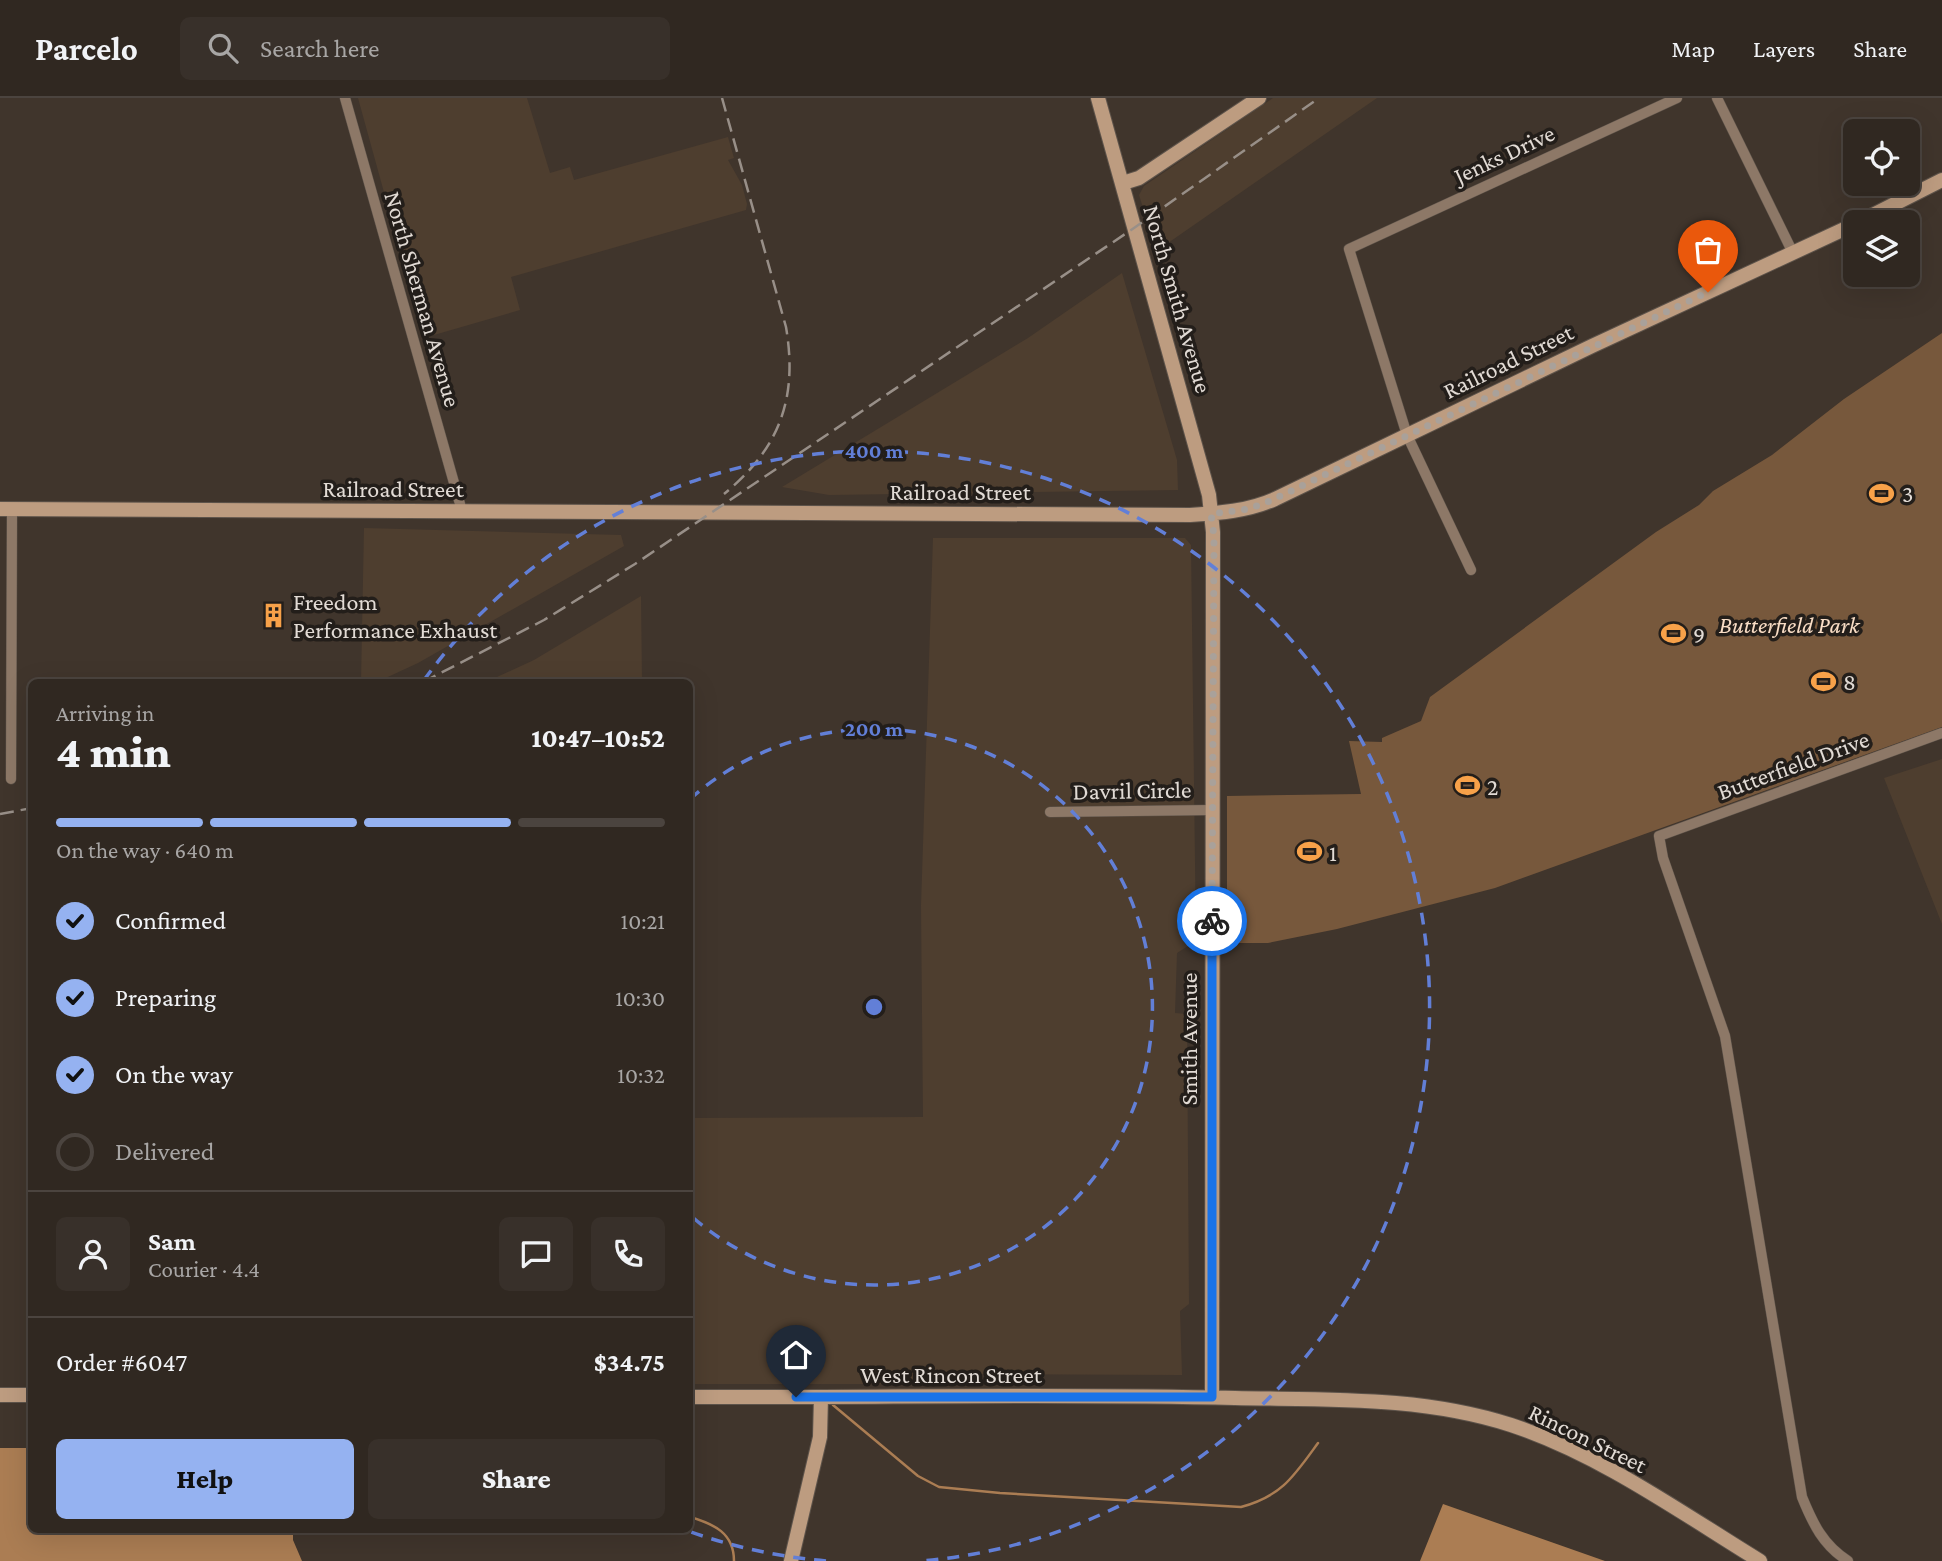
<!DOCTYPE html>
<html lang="en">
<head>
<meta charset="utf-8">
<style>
  body { margin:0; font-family:"Crimson Pro",serif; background:#38302a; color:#f1f3f6; height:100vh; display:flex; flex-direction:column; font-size:26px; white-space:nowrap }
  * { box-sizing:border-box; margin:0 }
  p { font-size:23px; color:#a8a6a5 }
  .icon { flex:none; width:38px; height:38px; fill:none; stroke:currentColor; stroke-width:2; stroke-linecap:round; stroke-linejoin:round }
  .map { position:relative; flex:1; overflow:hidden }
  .side { position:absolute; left:28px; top:581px; width:665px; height:854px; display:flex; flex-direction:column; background:#302821; border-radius:10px; box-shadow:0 7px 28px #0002,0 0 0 2px #4b443f }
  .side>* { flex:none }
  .tools { position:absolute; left:1843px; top:21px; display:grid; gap:14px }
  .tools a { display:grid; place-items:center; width:77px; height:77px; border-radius:10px; background:#302821; box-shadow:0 7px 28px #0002,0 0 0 2px #4b443f; font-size:35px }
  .pin { position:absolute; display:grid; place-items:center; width:60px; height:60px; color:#fff; margin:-72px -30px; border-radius:50% 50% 50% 0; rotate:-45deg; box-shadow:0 0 7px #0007 }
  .pin .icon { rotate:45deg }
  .courier { position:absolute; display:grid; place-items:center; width:70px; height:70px; margin:-35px; border:5px solid #1a73e8; border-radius:50%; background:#fff; color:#222; box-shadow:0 2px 9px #0007 }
  .summary em { font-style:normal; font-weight:800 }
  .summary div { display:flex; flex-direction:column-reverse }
  .summary { display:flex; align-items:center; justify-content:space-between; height:119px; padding:0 28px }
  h1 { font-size:46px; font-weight:800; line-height:52px }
  .bar { display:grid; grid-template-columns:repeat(4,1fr); gap:10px 7px; align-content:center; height:84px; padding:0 28px }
  .bar i { height:9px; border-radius:5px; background:#4b443f }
  .bar .selected { background:#95b2f1 }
  .bar p { grid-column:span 4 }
  .line { display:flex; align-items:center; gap:18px; padding:0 28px; border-top:2px solid #4b443f }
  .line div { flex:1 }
  .round { display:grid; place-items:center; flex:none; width:74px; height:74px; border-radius:10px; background:#38302a }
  ol { padding:0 28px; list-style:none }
  li { display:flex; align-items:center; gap:21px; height:77px }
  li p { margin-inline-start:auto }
  li .icon { padding:7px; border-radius:50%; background:#95b2f1; color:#111; stroke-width:4 }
  li:last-child { color:#a8a6a5 }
  li i { width:38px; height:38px; border:4px solid #4b443f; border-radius:50% }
  .cta { display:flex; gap:14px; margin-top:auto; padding:14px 28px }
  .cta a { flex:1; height:80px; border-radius:10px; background:#95b2f1; color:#111; font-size:28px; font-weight:800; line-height:80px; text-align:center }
  .cta a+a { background:#38302a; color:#f1f3f6 }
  header { display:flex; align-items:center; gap:42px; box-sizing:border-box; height:98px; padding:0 35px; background:#302821; border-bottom:2px solid #4b443f }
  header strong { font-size:33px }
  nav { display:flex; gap:38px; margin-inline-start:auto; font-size:24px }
  .search { width:490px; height:63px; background:#38302a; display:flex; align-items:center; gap:18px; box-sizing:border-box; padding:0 24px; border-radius:10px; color:#a8a6a5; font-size:26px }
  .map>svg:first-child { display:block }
  .built { fill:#4e3e2f }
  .green { fill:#77583c }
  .water { fill:#ab7d53 }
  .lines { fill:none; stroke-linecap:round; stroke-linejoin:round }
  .stream { stroke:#ab7d53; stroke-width:2.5 }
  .street-casing { stroke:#5d534a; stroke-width:11 }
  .secondary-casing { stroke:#5d534a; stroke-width:16 }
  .street { stroke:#8d7867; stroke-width:10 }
  .secondary { stroke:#bd9c80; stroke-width:14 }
  .rail { stroke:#988f88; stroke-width:2.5; stroke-dasharray:14 7; stroke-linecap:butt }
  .done { stroke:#a9a19a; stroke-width:7; stroke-dasharray:0 12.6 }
  .route { stroke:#1a73e8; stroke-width:9 }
  .ring { fill:none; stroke:#627fd7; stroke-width:3.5; stroke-dasharray:12 9 }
  .labels { text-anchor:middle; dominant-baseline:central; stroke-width:7; stroke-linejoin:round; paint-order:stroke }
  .street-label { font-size:24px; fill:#e2dbd5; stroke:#231e1a }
  .poi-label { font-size:24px; fill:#e2dbd5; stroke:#231e1a; text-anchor:start }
  .park-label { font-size:24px; font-style:italic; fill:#f9ddc5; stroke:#231e1a }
  .centre { fill:#627fd7; stroke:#231e1a; stroke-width:3.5 }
  .ring-label { font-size:21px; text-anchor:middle; font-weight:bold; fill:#627fd7; stroke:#231e1a; stroke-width:7; stroke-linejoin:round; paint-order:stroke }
</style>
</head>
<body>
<header>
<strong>Parcelo</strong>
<div class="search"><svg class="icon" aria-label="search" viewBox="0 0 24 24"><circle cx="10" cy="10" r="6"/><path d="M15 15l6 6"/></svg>Search here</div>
<nav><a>Map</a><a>Layers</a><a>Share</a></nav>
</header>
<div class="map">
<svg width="1942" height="1463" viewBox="0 0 1942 1463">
  <rect width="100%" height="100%" fill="#40352c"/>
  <!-- built -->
  <path class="built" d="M358,0h169l23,75 20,-6 4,13 154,-43 6,21 -6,2 14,25 5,19 -1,6 -235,67 9,33 -93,27 -29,-94z
    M1273,0h104l-209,145 -13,3 -16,-51 5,-9z
    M1122,175l55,187 1,30 -349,5 -47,-8 246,-149z
    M364,430l257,7 3,11 -206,117 -41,19h-16z
    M933,440h252l6,7 5,396 -19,12 -2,60 12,1 2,290 -9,7 2,64 -259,-1 -1,10h-232v-266l233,-1 -2,-211z
    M641,498l1,86h-156l48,-22z
    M1942,661v165l-58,-146z"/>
  <!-- green -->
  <path class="green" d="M1942,235v394l-447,161 -158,41 -69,14h-31l-6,-3 -4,-8v-136l134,-2 -12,-53 33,1v-4l39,-17 9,-24 226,-165 43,-27 14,-14 59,-36 72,-56z"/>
  <!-- water -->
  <path class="water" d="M0,1350h31l1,82h261v10l9,21h-302z
    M1443,1406l162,57h-185z"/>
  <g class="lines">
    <!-- stream -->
    <path class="stream" d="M833,1307l85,71 21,11 61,6 241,14c41,-11 53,-31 77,-64
      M690,1419c24,7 44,16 44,44"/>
    <defs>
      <path id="street" d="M345,0l117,413
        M1717,0l76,155
        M1471,472l-64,-135 -58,-186 328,-151
        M11,681l1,-269
        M1050,714l163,-2
        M1848,1463c-25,-16 -35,-37 -46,-64l-77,-461 -62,-178 -4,-22 283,-103"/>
      <path id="secondary" d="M1098,0l111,397 4,37 -1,865
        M1123,85l16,-5 120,-80
        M1859,124l83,-42
        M0,411l1190,6c30,-2 58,-4 85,-16l317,-153 263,-122
        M0,1297h32
        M690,1299c181,1 363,-4 545,1 93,2 187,-2 276,27 90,30 169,87 249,136
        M791,1463l29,-124 1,-40"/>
    </defs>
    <!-- street casing -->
    <use href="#street" class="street-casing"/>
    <!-- secondary casing -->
    <use href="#secondary" class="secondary-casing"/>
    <!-- street -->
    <use href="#street" class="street"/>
    <!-- secondary -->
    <use href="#secondary" class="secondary"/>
    <!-- rail -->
    <path class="rail" d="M722,0l64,229c12,71 -6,121 -62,167
      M423,584l121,-62 91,-56 499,-336 185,-130
      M0,716l32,-6"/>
  </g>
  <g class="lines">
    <!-- done -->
    <path class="done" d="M1212,823l2,-385 -3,-22 37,-5 22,-8 438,-209"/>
    <!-- route -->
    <path class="route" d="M796,1299h416v-476"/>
  </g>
  <!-- distance rings -->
  <g class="ring">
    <path d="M690 701A278 278 0 1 1 690 1117"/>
    <path d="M826 1463A556 556 0 0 1 688 1433M424 582A556 556 0 1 1 922 1463"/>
  </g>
  <!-- icons -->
  <defs>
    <symbol id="stadium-bare" viewBox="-9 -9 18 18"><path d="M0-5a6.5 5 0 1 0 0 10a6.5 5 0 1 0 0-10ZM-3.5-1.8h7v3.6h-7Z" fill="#f7a149" stroke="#231e1a" stroke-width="2.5" paint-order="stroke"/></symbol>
    <symbol id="building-bare" viewBox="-9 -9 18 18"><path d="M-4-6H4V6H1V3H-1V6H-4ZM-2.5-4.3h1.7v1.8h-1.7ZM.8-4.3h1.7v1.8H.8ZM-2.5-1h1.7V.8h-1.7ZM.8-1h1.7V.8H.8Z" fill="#f7a149" stroke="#231e1a" stroke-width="2.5" paint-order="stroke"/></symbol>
  </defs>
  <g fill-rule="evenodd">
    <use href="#stadium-bare" x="1864" y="378" width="35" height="35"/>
    <use href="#building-bare" x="256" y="500" width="35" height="35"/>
    <use href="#stadium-bare" x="1656" y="518" width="35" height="35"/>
    <use href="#stadium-bare" x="1806" y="566" width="35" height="35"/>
    <use href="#stadium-bare" x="1450" y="670" width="35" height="35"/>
    <use href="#stadium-bare" x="1292" y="736" width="35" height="35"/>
  </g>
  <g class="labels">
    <!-- street labels -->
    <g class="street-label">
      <text transform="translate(1504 56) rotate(-25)">Jenks Drive</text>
      <text transform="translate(423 201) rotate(74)">North Sherman Avenue</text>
      <text transform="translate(1178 201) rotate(74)">North Smith Avenue</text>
      <text transform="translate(1508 263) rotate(-26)">Railroad Street</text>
      <text x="393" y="390">Railroad Street</text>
      <text x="960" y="393">Railroad Street</text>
      <text transform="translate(1793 667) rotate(-20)">Butterfield Drive</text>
      <text transform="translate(1132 692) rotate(-1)">Davril Circle</text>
      <text transform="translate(1188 941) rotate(-90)">Smith Avenue</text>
      <text x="951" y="1276">West Rincon Street</text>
      <text transform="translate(1588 1340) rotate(26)">Rincon Street</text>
    </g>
    <!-- poi labels -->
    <g class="poi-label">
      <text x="1902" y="395">3</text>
      <text x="293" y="503">Freedom<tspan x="293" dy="28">Performance Exhaust</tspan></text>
      <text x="1693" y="536">9</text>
      <text x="1843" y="583">8</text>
      <text x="1487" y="688">2</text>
      <text x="1329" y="754">1</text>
    </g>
    <!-- park labels -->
    <g class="park-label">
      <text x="1789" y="526">Butterfield Park</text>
    </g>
  </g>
  <circle cx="874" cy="909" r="10" class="centre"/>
  <g class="ring-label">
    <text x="874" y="360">400 m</text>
    <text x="874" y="638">200 m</text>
  </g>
</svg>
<div class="tools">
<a><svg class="icon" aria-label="locate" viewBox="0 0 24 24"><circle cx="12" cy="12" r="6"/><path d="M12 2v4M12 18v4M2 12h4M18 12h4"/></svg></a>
<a><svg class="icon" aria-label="layers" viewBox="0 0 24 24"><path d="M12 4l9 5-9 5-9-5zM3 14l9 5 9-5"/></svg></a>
</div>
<div class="pin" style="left:1708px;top:194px;background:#ea580c"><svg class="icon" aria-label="bag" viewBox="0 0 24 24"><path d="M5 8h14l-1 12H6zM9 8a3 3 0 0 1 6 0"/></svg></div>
<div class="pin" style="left:796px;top:1299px;background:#1f2937"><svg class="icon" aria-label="home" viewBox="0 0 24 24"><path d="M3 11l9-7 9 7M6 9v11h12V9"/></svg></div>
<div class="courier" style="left:1212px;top:823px"><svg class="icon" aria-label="bike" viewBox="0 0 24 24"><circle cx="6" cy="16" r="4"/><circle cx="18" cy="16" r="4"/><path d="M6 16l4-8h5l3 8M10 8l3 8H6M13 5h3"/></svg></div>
<section class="side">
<div class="summary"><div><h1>4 min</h1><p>Arriving in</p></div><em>10:47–10:52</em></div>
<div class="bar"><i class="selected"></i><i class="selected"></i><i class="selected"></i><i></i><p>On the way · 640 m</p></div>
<ol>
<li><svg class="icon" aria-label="check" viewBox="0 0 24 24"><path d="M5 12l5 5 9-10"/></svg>Confirmed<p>10:21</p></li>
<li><svg class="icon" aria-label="check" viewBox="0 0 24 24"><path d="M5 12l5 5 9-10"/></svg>Preparing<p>10:30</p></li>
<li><svg class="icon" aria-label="check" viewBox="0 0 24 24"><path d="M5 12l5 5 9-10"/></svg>On the way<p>10:32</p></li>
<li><i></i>Delivered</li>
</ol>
<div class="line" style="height:126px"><a class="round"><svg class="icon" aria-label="person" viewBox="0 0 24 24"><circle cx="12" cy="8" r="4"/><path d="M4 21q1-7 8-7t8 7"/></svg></a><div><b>Sam</b><p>Courier · 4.4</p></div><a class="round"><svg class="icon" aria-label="chat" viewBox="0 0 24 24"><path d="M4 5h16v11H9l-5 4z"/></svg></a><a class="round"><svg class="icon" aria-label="phone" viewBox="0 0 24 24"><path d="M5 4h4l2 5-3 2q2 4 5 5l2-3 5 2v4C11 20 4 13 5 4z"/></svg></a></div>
<div class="line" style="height:91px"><div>Order #6047</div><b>$34.75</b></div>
<div class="cta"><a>Help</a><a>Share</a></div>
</section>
</div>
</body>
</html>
